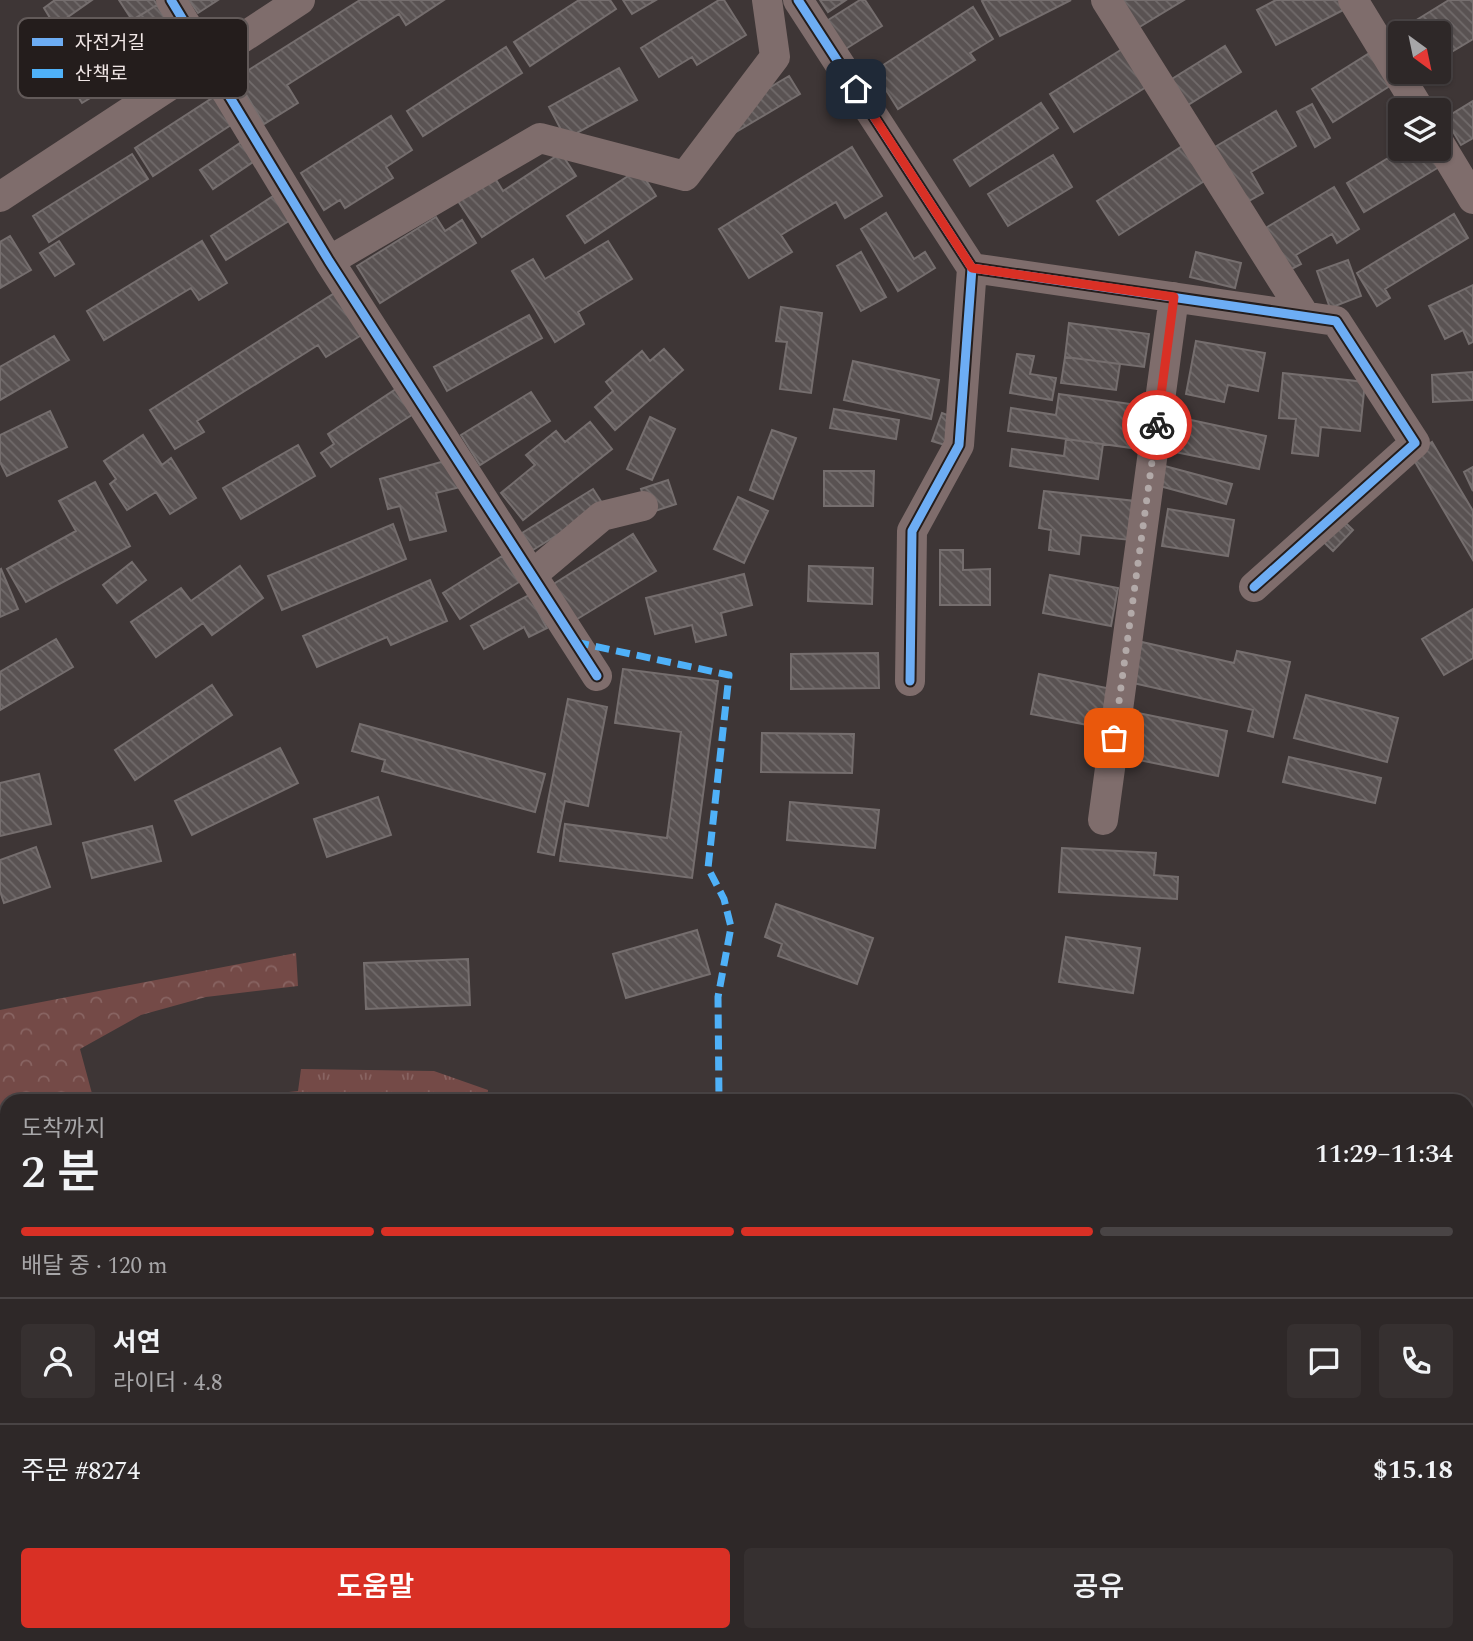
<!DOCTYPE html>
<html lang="ko">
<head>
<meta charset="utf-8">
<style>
  body { margin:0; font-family:Spectral,"Noto Sans KR",serif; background:#363030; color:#f1f3f6; height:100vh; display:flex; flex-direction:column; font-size:26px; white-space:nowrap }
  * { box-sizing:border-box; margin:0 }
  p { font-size:23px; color:#a7a6a8 }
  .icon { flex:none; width:38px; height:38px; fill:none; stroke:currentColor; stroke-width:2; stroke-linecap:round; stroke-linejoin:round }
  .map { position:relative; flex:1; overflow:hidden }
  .details { position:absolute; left:0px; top:1094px; width:1474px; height:548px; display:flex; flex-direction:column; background:#2e2828; border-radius:21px 21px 0 0; box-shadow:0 2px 5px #0004,0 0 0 2px #494445 }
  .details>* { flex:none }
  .needle { width:46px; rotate:147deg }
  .fabs { position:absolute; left:1388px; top:21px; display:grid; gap:14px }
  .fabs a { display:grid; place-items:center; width:63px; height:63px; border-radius:7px; background:#2e2828; box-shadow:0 2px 5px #0004,0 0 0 2px #494445; font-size:35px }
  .pin { position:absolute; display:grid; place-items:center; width:60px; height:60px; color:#fff; margin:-30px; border-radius:14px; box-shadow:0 4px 10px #0006 }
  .courier { position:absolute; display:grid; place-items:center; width:70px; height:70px; margin:-35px; border:5px solid #d93025; border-radius:50%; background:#fff; color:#222; box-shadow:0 2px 9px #0007 }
  .head em { font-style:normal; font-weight:600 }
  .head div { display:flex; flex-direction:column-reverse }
  .head { display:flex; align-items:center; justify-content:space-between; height:119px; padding:0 21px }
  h1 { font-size:46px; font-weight:600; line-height:52px }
  .bar { display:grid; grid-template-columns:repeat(4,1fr); gap:10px 7px; align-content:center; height:84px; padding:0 21px }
  .bar i { height:9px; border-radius:5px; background:#494445 }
  .bar .selected { background:#d93025 }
  .bar p { grid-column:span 4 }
  .line { display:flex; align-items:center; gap:18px; padding:0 21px; border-top:2px solid #494445 }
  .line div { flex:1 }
  .round { display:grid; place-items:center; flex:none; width:74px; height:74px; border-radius:7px; background:#363030 }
  .primary-button { display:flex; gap:14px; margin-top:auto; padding:14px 21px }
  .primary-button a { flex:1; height:80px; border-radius:7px; background:#d93025; color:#fff; font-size:28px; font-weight:600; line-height:80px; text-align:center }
  .primary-button a+a { background:#363030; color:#f1f3f6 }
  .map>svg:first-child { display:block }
  .grass { fill:url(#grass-tufts) }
  .forest { fill:url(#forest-crowns) }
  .building { fill:url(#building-back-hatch); stroke:#756e6e; stroke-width:2 }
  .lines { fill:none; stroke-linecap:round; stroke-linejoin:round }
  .minor { stroke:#7f6d6c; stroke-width:30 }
  .quiet { stroke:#4fb1f8; stroke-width:7; stroke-dasharray:14 7; stroke-linecap:butt }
  .cycleway-casing { stroke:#241d1c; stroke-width:13 }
  .cycleway { stroke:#6dadf4; stroke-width:9 }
  .done { stroke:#b2a9a8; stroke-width:7; stroke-dasharray:0 12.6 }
  .route { stroke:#d93025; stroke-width:9 }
  .key { fill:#241d1c; stroke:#625a59; stroke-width:2 }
  .key-label { font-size:19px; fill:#f1e7e6 }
</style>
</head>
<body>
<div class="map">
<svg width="1473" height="1641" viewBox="0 0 1473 1641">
  <defs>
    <pattern id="grass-tufts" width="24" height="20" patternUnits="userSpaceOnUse" patternTransform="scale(1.75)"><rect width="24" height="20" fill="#744a47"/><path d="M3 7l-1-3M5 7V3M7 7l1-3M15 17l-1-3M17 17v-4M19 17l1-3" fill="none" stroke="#886462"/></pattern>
    <pattern id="forest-crowns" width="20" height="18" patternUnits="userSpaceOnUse" patternTransform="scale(1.75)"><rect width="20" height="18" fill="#744a47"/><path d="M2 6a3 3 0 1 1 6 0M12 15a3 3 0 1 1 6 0" fill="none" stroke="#886462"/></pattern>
    <pattern id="building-back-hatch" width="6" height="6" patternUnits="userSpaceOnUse" patternTransform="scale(1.75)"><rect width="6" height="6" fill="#595252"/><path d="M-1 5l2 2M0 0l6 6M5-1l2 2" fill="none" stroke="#716b6b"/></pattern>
  </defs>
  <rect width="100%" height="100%" fill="#3e3636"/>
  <!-- grass -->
  <path class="grass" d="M301,1069l133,2 54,19 -1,11h-284l95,-10z"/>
  <!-- forest -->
  <path class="forest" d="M296,953l2,33 -92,11 -65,18 -61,34 14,52h-87v533h523l3,7h-533v-631z"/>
  <!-- building -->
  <path class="building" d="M55,0h37l-37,26 -11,-18z
    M119,0h35l3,5 -25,15z
    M189,0h29l-20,13z
    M360,0h84l-38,25 -7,-11 -112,71 11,18 -34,21 -28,-46z
    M579,0h31l6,9 -86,57 -16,-24z
    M623,0h33l-24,14z
    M719,0h5l22,35 -49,30 -5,-8 -33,20 -18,-29z
    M820,0h26l-18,12z
    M860,0h5l17,26 -38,24 -19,-28z
    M985,0h86l-71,36 -18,-35z
    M1114,0h70l-51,31z
    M1276,0h66l5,8 -71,37 -19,-35z
    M1449,0h24v39l-35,21v-27h-22l-6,-9z
    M157,5l17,28 -41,26 5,10 -56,34 -23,-37z
    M973,7l20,32 -23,14 5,7 -77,49 -24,-38z
    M1127,46l24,38 -77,48 -24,-38z
    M1225,46l16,26 -58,36 -16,-26z
    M506,47l16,26 -99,63 -16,-25z
    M1376,49l20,33 -63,40 -21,-33z
    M619,68l18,32 -71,39 -17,-32z
    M789,76l11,18 -79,47 -11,-18z
    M220,93l17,28 -84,55 -18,-28z
    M1473,101v37l-12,7 -16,-27z
    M1041,103l17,25 -88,58 -16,-26z
    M1312,104l18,34 -15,9 -18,-35z
    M1276,111l20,35 -45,26 12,21 -23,13 -32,-55z
    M391,116l21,34 -26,17 7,11 -48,30 -5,-8 -16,10 -23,-37z
    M246,139l13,19 -46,31 -13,-19z
    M1184,145l22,35 -87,55 -22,-34z
    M852,147l30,49 -37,22 -9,-16 -55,33 11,17 -43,26 -30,-49z
    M1403,149h25l11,18 -75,45 -17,-29z
    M561,153l15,23 -94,61 -26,-39 37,-23 10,16z
    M132,154l16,25 -99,63 -16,-26z
    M1053,155l19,32 -64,39 -20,-32z
    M639,169l17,27 -71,47 -18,-27z
    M1334,187l25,42 -22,14 -5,-9 -36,21 5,9 -17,9 -25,-41z
    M281,191l16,25 -71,44 -15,-24z
    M886,213l28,46 11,-7 10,16 -37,23 -37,-62z
    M1454,214l14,24 -83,51 5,9 -13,8 -20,-33z
    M436,217l9,14 17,-11 14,23 -96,60 -23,-37z
    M10,236l21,34 -31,18v-46z
    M59,241l15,23 -19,12 -15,-23z
    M202,241l25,42 -28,17 -8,-12 -87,52 -17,-29z
    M608,241l24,38 -54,33 6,12 -29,18 -43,-71 21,-12 12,20z
    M861,252l25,45 -25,14 -24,-45z
    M1196,252l45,11 -6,25 -45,-11z
    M1348,260l13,36 -31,12 -13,-37z
    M1473,285v57l-4,2 -6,-14 -18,9 -16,-33z
    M341,289l27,42 -42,26 -8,-12 -121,76 7,11 -29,17 -25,-39z
    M781,307l41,6 -11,80 -31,-4 7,-47 -11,-1z
    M529,315l13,23 -95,53 -13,-24z
    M1069,323l80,11 -5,33 -79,-10z
    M54,336l15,24 -69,40v-33z
    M1196,341l69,12 -7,38 -30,-6 -4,17 -38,-8z
    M664,349l19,21 -68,60 -20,-23 18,-16 -7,-9 36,-31 8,10z
    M1017,354l17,2 -4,18 26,4 -4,22 -42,-7z
    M1065,357l55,7 -4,26 -55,-7z
    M853,361l86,19 -8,39 -87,-19z
    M1473,372v28l-40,2 -1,-27z
    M1283,373l82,9 -5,49 -39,-4 -3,29 -26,-3 4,-34 -17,-1z
    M402,385l16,26 -87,56 -10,-14 13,-9 -6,-10z
    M531,392l19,29 -70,44 -19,-30z
    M1059,394l86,12 -6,43 -131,-18 3,-23 45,7z
    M834,409l65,11 -3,19 -66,-11z
    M50,411l17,36 -60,29 -7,-14v-27z
    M942,413l13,5 -10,27 -13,-4z
    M650,417l25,12 -23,51 -25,-11z
    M1177,417l89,19 -7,33 -89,-18z
    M590,422l22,27 -89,71 -22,-27 34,-28 -9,-10 30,-24 9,11z
    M772,430l24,8 -23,61 -23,-9z
    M143,435l19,30 9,-7 25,40 -26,16 -14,-22 -29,18 -17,-26 6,-5 -12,-18z
    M1066,439l37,5 -5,35 -88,-13 2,-17 52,7z
    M1432,442l41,69v49l-62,-105z
    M298,445l17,31 -74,43 -18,-31z
    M452,459l8,28 -24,6 10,38 -36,9 -10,-34 -12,3 -8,-30z
    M1161,465l71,19 -6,20 -70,-19z
    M1473,467v24l-9,-19z
    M824,471h50l-1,35h-49z
    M668,480l8,24 -27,9 -8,-24z
    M95,482l35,64 -104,56 -19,-33 69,-38 -17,-30z
    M593,489l11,17 -71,44 -11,-17z
    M1044,491l91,10 -4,39 -50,-5 -2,19 -30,-4 2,-20 -12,-2z
    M738,497l30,14 -24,52 -30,-14z
    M1329,507l24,23 -20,21 -24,-23z
    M1168,509l66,11 -6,36 -66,-10z
    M393,524l13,35 -124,51 -14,-34z
    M633,534l23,37 -82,50 -22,-36z
    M940,550h23v20l27,-1v36h-50z
    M502,556l17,26 -59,37 -17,-26z
    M132,562l14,18 -29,23 -14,-18z
    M240,566l23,32 -51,37 -9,-12 -47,34 -25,-35 50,-34 10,13z
    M809,566l64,2 -1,36 -64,-3z
    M1,569l17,40 -18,8v-47z
    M744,574l8,31 -31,8 5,22 -30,7 -4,-17 -37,9 -9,-36z
    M1050,575l68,13 -7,38 -68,-13z
    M430,580l17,41 -56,24 -4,-8 -70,30 -14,-31z
    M529,595l18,33 -18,9 -5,-10 -40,22 -13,-23z
    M1473,609v49l-29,17 -22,-36z
    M56,639l17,28 -73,43v-38z
    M1142,642l92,21 3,-12 53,11 -17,75 -25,-6 5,-21 -120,-27z
    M878,653l1,35 -88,1v-35z
    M623,669l95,12 -26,197 -132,-17 5,-37 102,14 14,-106 -66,-9z
    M1039,674l77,16 -8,39 -77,-15z
    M212,685l20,30 -97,65 -20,-30z
    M1306,695l92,23 -11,44 -93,-24z
    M568,699l39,8 -19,99 -23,-5 -11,54 -16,-3z
    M1138,713l89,18 -9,45 -89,-18z
    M360,724l185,50 -10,38 -153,-41 3,-11 -33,-9z
    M762,733l92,1 -2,39 -91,-1z
    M280,748l18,35 -106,52 -17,-34z
    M1289,757l92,21 -6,25 -92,-21z
    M39,774l12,50 -51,12v-53z
    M378,797l13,38 -64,22 -13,-38z
    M790,802l89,8 -4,38 -88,-8z
    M152,826l9,35 -69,17 -9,-35z
    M36,847l14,40 -46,16 -4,-12v-31z
    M1062,848l94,5 -2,22 24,2 -1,22 -118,-7z
    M776,904l97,34 -16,46 -79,-28 4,-12 -17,-7z
    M697,930l13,44 -84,24 -13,-44z
    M1066,937l74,11 -7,45 -74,-11z
    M468,959l2,46 -104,4 -2,-46z"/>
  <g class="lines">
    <!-- minor -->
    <path class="minor" d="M171,0l158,261 268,415
      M798,0l174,268 364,53 79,122 -161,144
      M1106,0l199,316
      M1353,0l67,110
      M1438,141l35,58
      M0,197l300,-197
      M329,261l211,-123 145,38 90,-119 -8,-57
      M532,575l70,-59 41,-10
      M910,681l2,-150 47,-86 13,-177
      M1103,820l71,-523"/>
    <!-- quiet -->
    <path class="quiet" d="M575,642l154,33 -21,193 16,31 7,28 -13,70 1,104
      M923,1641l3,-7"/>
    <defs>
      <path id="cycleway" d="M171,0l158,261 268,415
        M798,0l174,268 364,53 79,122 -161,144
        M910,681l2,-150 47,-86 13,-177"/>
    </defs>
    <!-- cycleway casing -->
    <use href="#cycleway" class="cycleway-casing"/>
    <!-- cycleway -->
    <use href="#cycleway" class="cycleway"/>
  </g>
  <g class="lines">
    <!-- done -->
    <path class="done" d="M1114,738l43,-313"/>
    <!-- route -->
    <path class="route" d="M856,89l116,179 202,29 -17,128"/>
  </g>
  <!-- legend -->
  <rect x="18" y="18" width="230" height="80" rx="10" class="key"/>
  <rect x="32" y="38" width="31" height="8" fill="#6dadf4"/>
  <rect x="32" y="69" width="31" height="9" fill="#4fb1f8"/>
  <g class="key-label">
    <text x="75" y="49">자전거길</text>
    <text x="75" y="80">산책로</text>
  </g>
</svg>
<div class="fabs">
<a><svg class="needle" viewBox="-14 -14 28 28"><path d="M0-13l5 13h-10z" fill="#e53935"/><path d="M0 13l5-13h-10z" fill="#a7a6a8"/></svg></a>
<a><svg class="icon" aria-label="layers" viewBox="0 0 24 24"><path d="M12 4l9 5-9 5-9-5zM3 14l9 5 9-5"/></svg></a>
</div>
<div class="pin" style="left:1114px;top:738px;background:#ea580c"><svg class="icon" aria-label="bag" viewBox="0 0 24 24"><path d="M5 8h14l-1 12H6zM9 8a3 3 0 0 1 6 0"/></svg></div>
<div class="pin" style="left:856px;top:89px;background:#1f2937"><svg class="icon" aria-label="home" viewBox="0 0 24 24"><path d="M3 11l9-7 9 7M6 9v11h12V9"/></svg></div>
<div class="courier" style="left:1157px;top:425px"><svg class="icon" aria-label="bike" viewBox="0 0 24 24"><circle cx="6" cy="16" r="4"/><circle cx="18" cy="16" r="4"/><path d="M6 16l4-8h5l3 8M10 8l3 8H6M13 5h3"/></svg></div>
<section class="details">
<div class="head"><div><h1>2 분</h1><p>도착까지</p></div><em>11:29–11:34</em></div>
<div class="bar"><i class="selected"></i><i class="selected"></i><i class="selected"></i><i></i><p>배달 중 · 120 m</p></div>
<div class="line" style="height:126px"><a class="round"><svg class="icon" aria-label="person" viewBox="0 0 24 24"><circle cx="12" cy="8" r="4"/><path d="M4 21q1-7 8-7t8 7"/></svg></a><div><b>서연</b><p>라이더 · 4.8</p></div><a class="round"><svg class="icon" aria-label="chat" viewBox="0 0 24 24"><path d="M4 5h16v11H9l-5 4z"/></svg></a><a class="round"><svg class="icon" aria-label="phone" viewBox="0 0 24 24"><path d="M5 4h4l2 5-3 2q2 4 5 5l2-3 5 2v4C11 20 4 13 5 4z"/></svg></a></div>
<div class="line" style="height:91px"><div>주문 #8274</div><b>$15.18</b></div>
<div class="primary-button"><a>도움말</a><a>공유</a></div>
</section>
</div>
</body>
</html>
